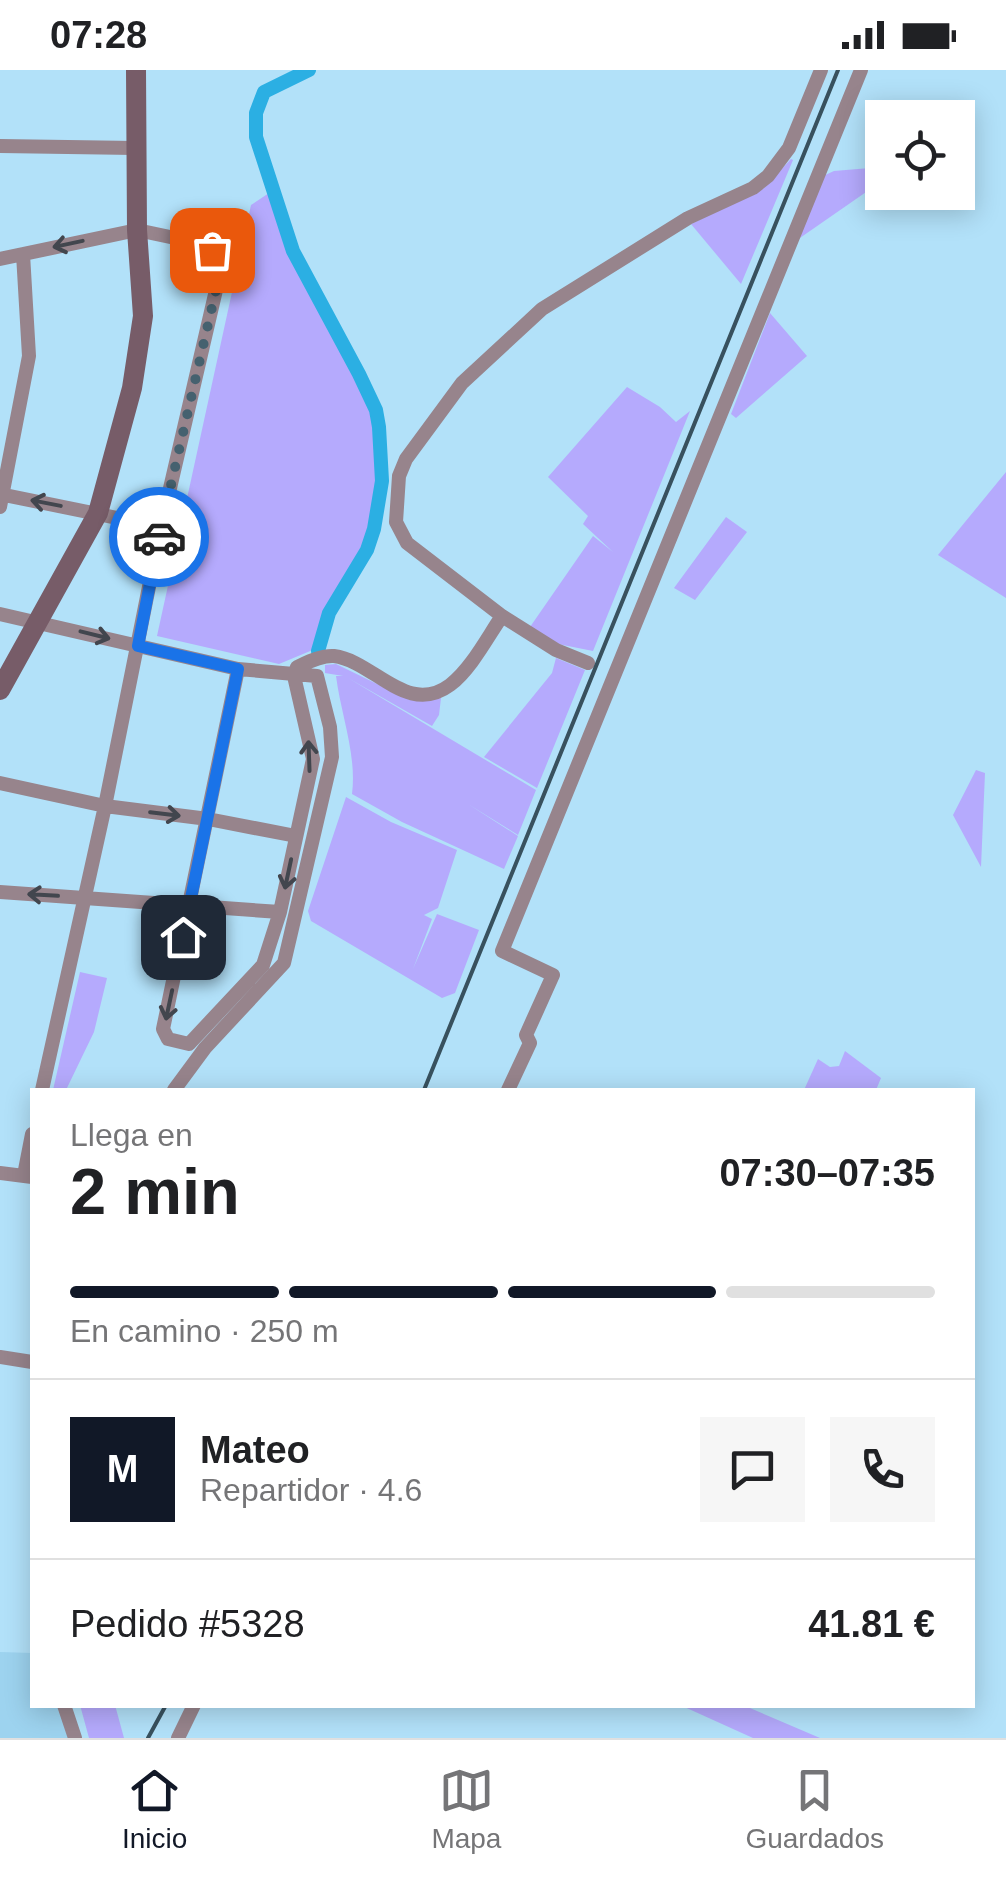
<!DOCTYPE html>
<html lang="es">
<head>
<meta charset="utf-8">
<style>
  body { margin:0; font-family:Helvetica,sans-serif; background:#f6f6f6; color:#202124; height:100vh; display:flex; flex-direction:column; font-size:38px; white-space:nowrap }
  * { box-sizing:border-box; margin:0 }
  p { font-size:32px; color:#757577 }
  .icon { flex:none; width:55px; height:55px; fill:none; stroke:currentColor; stroke-width:2; stroke-linecap:round; stroke-linejoin:round }
  .map { position:relative; flex:1; overflow:hidden }
  .side { position:absolute; left:30px; top:1018px; width:945px; height:620px; display:flex; flex-direction:column; background:#fff; border-radius:0px; box-shadow:0 5px 25px #0003 }
  .side>* { flex:none }
  .tools { position:absolute; left:865px; top:30px; display:grid; gap:20px }
  .tools a { display:grid; place-items:center; width:110px; height:110px; border-radius:0px; background:#fff; box-shadow:0 5px 25px #0003; font-size:50px }
  .pin { position:absolute; display:grid; place-items:center; width:85px; height:85px; color:#fff; margin:-42px; border-radius:20px; box-shadow:0 5px 15px #0006 }
  .courier { position:absolute; display:grid; place-items:center; width:100px; height:100px; margin:-50px; border:8px solid #1a73e8; border-radius:50%; background:#fff; color:#222; box-shadow:0 2px 12px #0007 }
  .summary em { font-style:normal; font-weight:700 }
  .summary div { display:flex; flex-direction:column-reverse }
  .summary { display:flex; align-items:center; justify-content:space-between; height:170px; padding:0 40px }
  h1 { font-size:65px; font-weight:700; line-height:75px }
  .bar { display:grid; grid-template-columns:repeat(4,1fr); gap:15px 10px; align-content:center; height:120px; padding:0 40px }
  .bar i { height:12px; border-radius:8px; background:#e0e0e0 }
  .bar .current { background:#111827 }
  .bar p { grid-column:span 4 }
  .line { display:flex; align-items:center; gap:25px; padding:0 40px; border-top:2px solid #e0e0e0 }
  .line div { flex:1 }
  .round { display:grid; place-items:center; flex:none; width:105px; height:105px; border-radius:0px; background:#f6f6f6 }
  .status { display:flex; justify-content:space-between; align-items:center; height:70px; padding:0 50px; background:#fff; direction:ltr }
  .status svg { height:28px; fill:currentColor }
  .dock { display:flex; justify-content:space-around; align-items:center; height:140px; border-top:2px solid #e0e0e0; background:#fff; font-size:28px; color:#757577 }
  .dock a { display:grid; justify-items:center; gap:5px }
  .dock .current { color:#111827 }
  .map>svg:first-child { display:block }
  .built { fill:#9dd3ef }
  .green { fill:#b5aafd }
  .lines { fill:none; stroke-linecap:round; stroke-linejoin:round }
  .canal { stroke:#2bafe3; stroke-width:14 }
  .street { stroke:#97848c; stroke-width:14 }
  .secondary { stroke:#775c68; stroke-width:20 }
  .rail { stroke:#38515e; stroke-width:4 }
  .oneway { stroke:#42464e }
  .done { stroke:#45616f; stroke-width:10; stroke-dasharray:0 18 }
  .route { stroke:#1a73e8; stroke-width:12 }
</style>
</head>
<body>
<div class="status"><b>07:28</b><svg viewBox="0 0 49 12"><path d="M0 12V9h3v3zM5 12V6h3v6zM10 12V3h3v9zM15 12V0h3v12zM26 1h20v11H26zM47 4h2v5h-2z"/></svg></div>
<div class="map">
<svg width="1006" height="1668" viewBox="0 0 1006 1668">
  <rect width="100%" height="100%" fill="#b2e1f9"/>
  <!-- built -->
  <path class="built" d="M0,1582l32,1v52h29l10,33h-71z"/>
  <!-- green -->
  <path class="green" d="M791,89l2,1 -52,124 -50,-60 73,-36z
    M882,97v14l-85,59 26,-64 11,-5z
    M269,123l18,57 86,161 6,53 -8,62 -7,24 -37,61 -12,38 -36,15 -122,-28 94,-431z
    M770,243l37,43 -71,62 -5,-4z
    M627,317l33,20 16,15 14,-11 -97,240 -35,-7 -28,-17 63,-91 20,16 -30,-28 5,-8 -40,-39z
    M1006,402v126l-68,-43z
    M726,447l21,15 -52,68 -21,-12z
    M556,588l29,12 -48,118 -53,-31 68,-84z
    M336,594l74,36 31,-2 -2,17 -7,11 -84,-48 188,112 -18,45 -50,-31 50,32 -14,33 -102,-47 -50,-28c5,-39 -11,-79 -16,-118h7l-18,-3v-8z
    M976,700l9,3 -4,94 -28,-52z
    M346,727l45,25 66,28 -19,58 -14,7 8,4 -19,50 24,-55 42,16 -24,63 -13,5 -131,-77 -3,-10z
    M80,902l27,6 -13,54 -28,58h-13z
    M845,981l36,27 -5,12h-72l14,-31 12,8 9,-1z
    M80,1635h35l9,33h-35z
    M680,1635h63l77,33h-67z"/>
  <g class="lines">
    <!-- canal -->
    <path class="canal" d="M309,0l-45,22 -8,21v24l37,114 66,123 17,36 3,17 3,54 -8,48 -7,21 -38,63 -11,38"/>
    <!-- street -->
    <path class="street" d="M0,76l135,2
      M0,189l137,-29 52,11 23,9 3,9 1,31 -55,237 -56,279 -63,284
      M0,424l161,33
      M0,437l29,-151 -6,-102
      M0,544l238,55 79,7 13,51 2,30 -48,206 -79,85 -31,42
      M588,593l-32,-13 -54,-34 -95,-73 -11,-21 3,-46 7,-17 56,-76 80,-74 146,-91 65,-30 15,-12 21,-28 32,-78
      M238,599l-75,360 5,10 21,5 74,-79 17,-53 33,-153 -19,-83
      M294,606l3,-9c11,-5 25,-12 37,-11 40,5 73,61 116,29 21,-16 37,-47 52,-69
      M0,713l105,23 103,13 88,17
      M0,822l280,20
      M508,1020l22,-47 -4,-8 27,-60 -51,-24 359,-881
      M0,1103l32,4
      M24,1105l8,-41
      M0,1287l32,5
      M64,1635l11,33
      M178,1668l16,-33"/>
    <!-- secondary -->
    <path class="secondary" d="M0,620l98,-177 34,-125 11,-72 -6,-86 -1,-160"/>
    <!-- rail -->
    <path class="rail" d="M424,1020l414,-1020
      M148,1668l18,-33"/>
  </g>
  <!-- one-way arrows -->
  <defs><path id="oneway-shaft" d="M-6 0H5M1.5-3L5.5 0L1.5 3" fill="none" stroke-width="1.6" stroke-linecap="round" stroke-linejoin="round" transform="scale(2.5)"/></defs>
  <g class="oneway">
    <use href="#oneway-shaft" transform="translate(68 174) rotate(168)"/>
    <use href="#oneway-shaft" transform="translate(46 433) rotate(-169)"/>
    <use href="#oneway-shaft" transform="translate(95 565) rotate(14)"/>
    <use href="#oneway-shaft" transform="translate(309 686) rotate(-92)"/>
    <use href="#oneway-shaft" transform="translate(165 744) rotate(7)"/>
    <use href="#oneway-shaft" transform="translate(288 804) rotate(102)"/>
    <use href="#oneway-shaft" transform="translate(43 825) rotate(-177)"/>
    <use href="#oneway-shaft" transform="translate(169 935) rotate(102)"/>
  </g>
  <g class="lines">
    <!-- done -->
    <path class="done" d="M159,467l57,-247v-31l-4,-9"/>
    <!-- route -->
    <path class="route" d="M159,467l-21,109 100,23 -55,268"/>
  </g>
</svg>
<div class="tools">
<a><svg class="icon" aria-label="locate" viewBox="0 0 24 24"><circle cx="12" cy="12" r="6"/><path d="M12 2v4M12 18v4M2 12h4M18 12h4"/></svg></a>
</div>
<div class="pin" style="left:212px;top:180px;background:#ea580c"><svg class="icon" aria-label="bag" viewBox="0 0 24 24"><path d="M5 8h14l-1 12H6zM9 8a3 3 0 0 1 6 0"/></svg></div>
<div class="pin" style="left:183px;top:867px;background:#1f2937"><svg class="icon" aria-label="home" viewBox="0 0 24 24"><path d="M3 11l9-7 9 7M6 9v11h12V9"/></svg></div>
<div class="courier" style="left:159px;top:467px"><svg class="icon" aria-label="car" viewBox="0 0 24 24"><path d="M5 17H2v-5l4-1 3-4h7l3 4 3 1v5h-3M9 17h6M6 11h13"/><circle cx="7" cy="17" r="2"/><circle cx="17" cy="17" r="2"/></svg></div>
<section class="side">
<div class="summary"><div><h1>2 min</h1><p>Llega en</p></div><em>07:30–07:35</em></div>
<div class="bar"><i class="current"></i><i class="current"></i><i class="current"></i><i></i><p>En camino · 250 m</p></div>
<div class="line" style="height:180px"><b class="round" style="background:#111827;color:#fff">M</b><div><b>Mateo</b><p>Repartidor · 4.6</p></div><a class="round"><svg class="icon" aria-label="chat" viewBox="0 0 24 24"><path d="M4 5h16v11H9l-5 4z"/></svg></a><a class="round"><svg class="icon" aria-label="phone" viewBox="0 0 24 24"><path d="M5 4h4l2 5-3 2q2 4 5 5l2-3 5 2v4C11 20 4 13 5 4z"/></svg></a></div>
<div class="line" style="height:130px"><div>Pedido #5328</div><b>41.81 €</b></div>
</section>
</div>
<nav class="dock">
<a class="current"><svg class="icon" aria-label="home" viewBox="0 0 24 24"><path d="M3 11l9-7 9 7M6 9v11h12V9"/></svg>Inicio</a>
<a><svg class="icon" aria-label="map" viewBox="0 0 24 24"><path d="M3 6l6-2 6 2 6-2v14l-6 2-6-2-6 2zM9 4v14M15 6v14"/></svg>Mapa</a>
<a><svg class="icon" aria-label="saved" viewBox="0 0 24 24"><path d="M7 4h10v16l-5-4-5 4z"/></svg>Guardados</a>
</nav>
</body>
</html>
